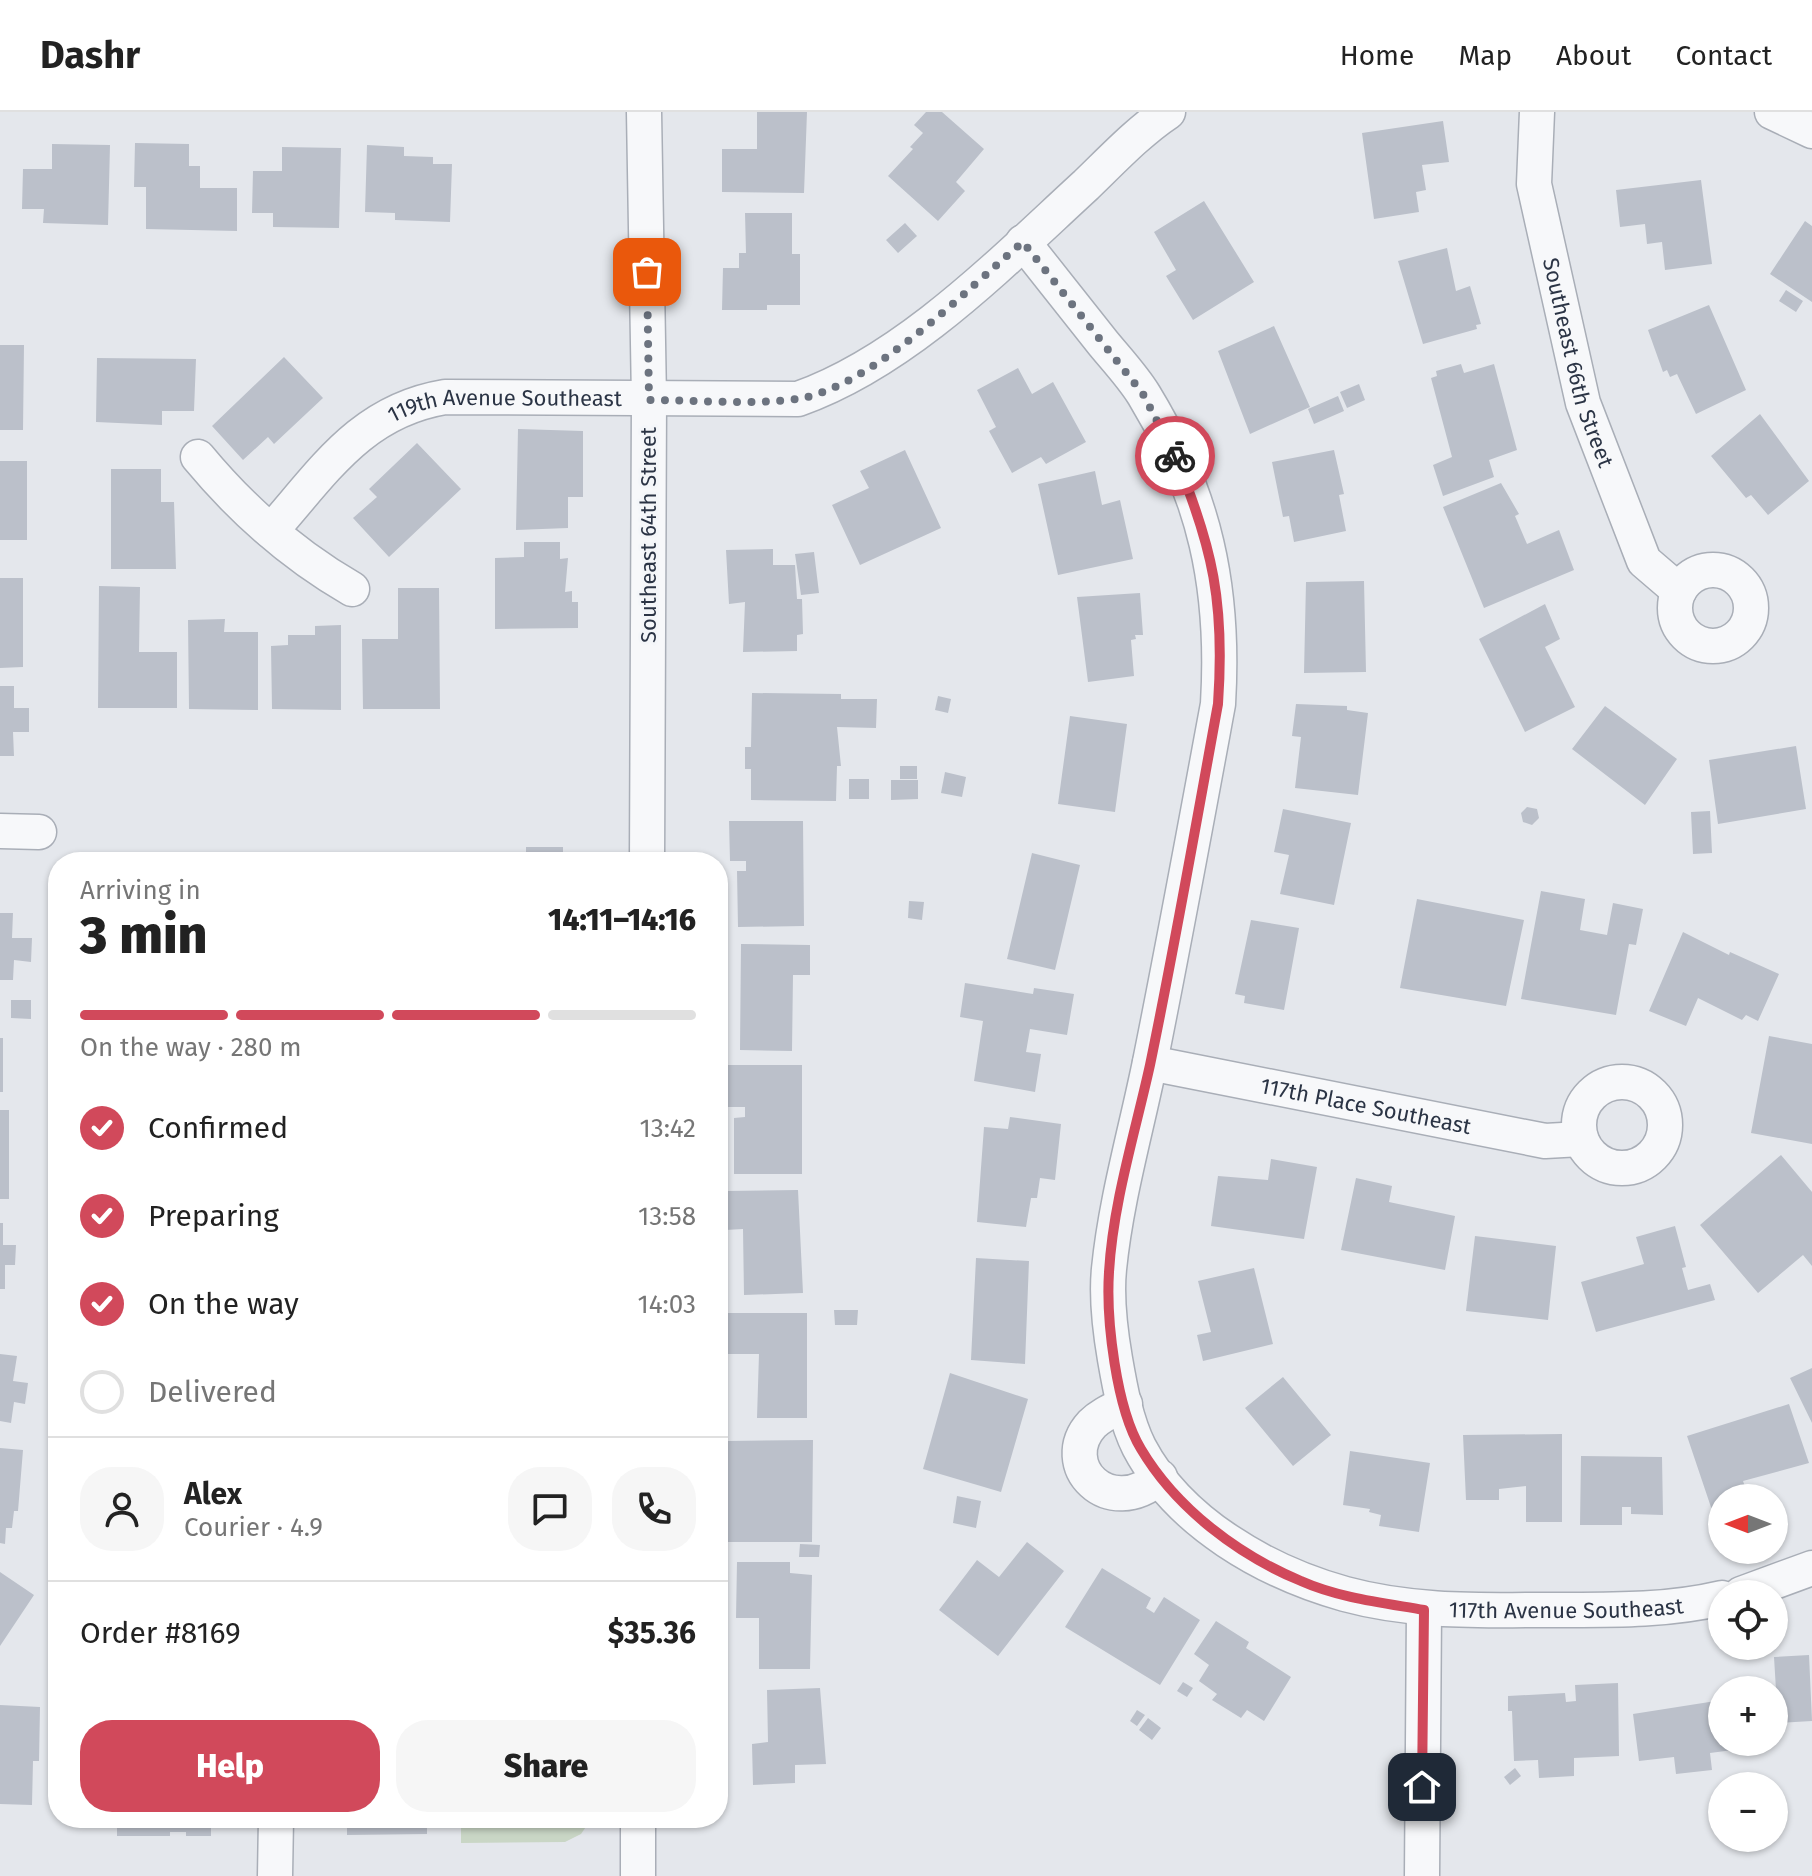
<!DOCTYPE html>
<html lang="en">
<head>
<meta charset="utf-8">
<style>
  body { margin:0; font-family:"Fira Sans",sans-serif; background:#f6f6f6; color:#222; height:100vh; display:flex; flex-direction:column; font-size:30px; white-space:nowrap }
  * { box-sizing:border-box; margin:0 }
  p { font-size:26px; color:#767676 }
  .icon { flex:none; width:44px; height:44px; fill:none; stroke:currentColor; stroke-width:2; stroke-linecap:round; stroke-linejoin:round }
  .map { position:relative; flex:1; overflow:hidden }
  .drawer { position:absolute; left:48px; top:740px; width:680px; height:976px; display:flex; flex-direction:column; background:#fff; border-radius:32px; box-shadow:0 2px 6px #0004 }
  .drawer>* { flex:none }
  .needle { width:52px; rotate:270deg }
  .fabs { position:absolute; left:1708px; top:1372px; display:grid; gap:16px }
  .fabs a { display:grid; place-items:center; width:80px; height:80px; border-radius:50%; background:#fff; box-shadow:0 2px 6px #0004; font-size:40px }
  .pin { position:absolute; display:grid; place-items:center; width:68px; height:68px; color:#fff; margin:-34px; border-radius:16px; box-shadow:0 4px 12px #0006 }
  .courier { position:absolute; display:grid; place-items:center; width:80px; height:80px; margin:-40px; border:6px solid #d1495b; border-radius:50%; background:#fff; color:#222; box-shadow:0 2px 10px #0007 }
  .overview em { font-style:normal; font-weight:800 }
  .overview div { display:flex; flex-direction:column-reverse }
  .overview { display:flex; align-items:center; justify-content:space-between; height:136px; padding:0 32px }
  h1 { font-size:52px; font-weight:800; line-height:60px }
  .bar { display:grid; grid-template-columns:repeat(4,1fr); gap:12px 8px; align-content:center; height:96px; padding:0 32px }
  .bar i { height:10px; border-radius:6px; background:#e0e0e0 }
  .bar .selected { background:#d1495b }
  .bar p { grid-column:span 4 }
  .line { display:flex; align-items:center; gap:20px; padding:0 32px; border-top:2px solid #e0e0e0 }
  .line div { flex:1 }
  .round { display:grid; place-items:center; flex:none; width:84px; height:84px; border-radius:32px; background:#f6f6f6 }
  ol { padding:0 32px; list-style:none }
  li { display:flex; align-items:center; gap:24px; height:88px }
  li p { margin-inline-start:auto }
  li .icon { padding:8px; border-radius:50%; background:#d1495b; color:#fff; stroke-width:4 }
  li:last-child { color:#767676 }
  li i { width:44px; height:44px; border:4px solid #e0e0e0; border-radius:50% }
  .action { display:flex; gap:16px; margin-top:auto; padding:16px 32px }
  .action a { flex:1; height:92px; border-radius:32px; background:#d1495b; color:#fff; font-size:32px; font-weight:800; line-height:92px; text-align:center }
  .action a+a { background:#f6f6f6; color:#222 }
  header { display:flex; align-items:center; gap:48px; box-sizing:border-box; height:112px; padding:0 40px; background:#fff; border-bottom:2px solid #e0e0e0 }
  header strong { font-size:38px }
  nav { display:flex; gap:44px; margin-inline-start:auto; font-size:28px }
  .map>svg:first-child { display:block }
  .green { fill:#c9d6c5 }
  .building { fill:#bbc0ca }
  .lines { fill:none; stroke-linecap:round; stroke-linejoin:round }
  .minor-casing { stroke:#a9aeb7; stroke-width:37 }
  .minor { stroke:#f7f8fa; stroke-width:34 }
  .done { stroke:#6c737f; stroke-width:8; stroke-dasharray:0 14.4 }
  .route { stroke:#d1495b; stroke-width:10 }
  .labels { text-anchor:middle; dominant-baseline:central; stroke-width:6; stroke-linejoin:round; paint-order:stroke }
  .street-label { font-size:22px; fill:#2b3445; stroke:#f4f6f9 }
</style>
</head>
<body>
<header>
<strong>Dashr</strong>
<nav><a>Home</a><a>Map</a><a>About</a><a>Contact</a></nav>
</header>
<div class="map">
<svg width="1812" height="1764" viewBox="0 0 1812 1764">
  <rect width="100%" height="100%" fill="#e4e7ec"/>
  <!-- green -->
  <path class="green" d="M461,1706h131l-11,16 -16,8 -104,1z"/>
  <!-- building -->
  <path class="building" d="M757,0h50l-3,81 -82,-1v-43h35z
    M926,0h16l42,37 -28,33 9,9 -27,30 -50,-45 25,-27 -3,-2 13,-14 -9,-8z
    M1443,9l6,41 -27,3 4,25 -10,2 3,20 -45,7 -12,-86z
    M135,31l54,1v22h11v22h37v43l-91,-2v-42h-12z
    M52,32l58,1 -2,80 -65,-2 1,-14h-22l1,-40h29z
    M367,33l37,2v9l29,1v7h19l-2,58 -55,-2v-7l-30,-1z
    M282,35l59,1 -2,80 -66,-1v-14h-21l1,-42h29z
    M1701,68l11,84 -47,6 -3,-28 -15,2 -2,-20 -25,3 -4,-37z
    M1204,89l50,81 -61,38 -27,-44 10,-6 -22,-38z
    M745,101h47v41h8v51h-33v5h-45l1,-42h16v-15h7z
    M1805,109l7,5v76l-42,-28z
    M905,111l12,13 -19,17 -12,-13z
    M1447,136l9,43 14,-5 11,38 -5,1 1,4 -54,15 -25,-83z
    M1786,178l17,11 -7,11 -17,-11z
    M1709,193l37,85 -50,24 -19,-40 -7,3 -3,-7 -4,2 -15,-42z
    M1274,214l36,81 -60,27 -32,-83z
    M0,233h24l-1,85h-23z
    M284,245l39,41 -49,46 -6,-7 -25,23 -31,-34z
    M97,246l99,1 -2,52h-32v14l-66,-3z
    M1461,252l3,9 30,-9 23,86 -28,10 5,17 -51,19 -10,-31 19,-8 -21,-79 6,-2 -1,-5z
    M1018,256l14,26 21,-12 33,60 -40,22 -5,-7 -29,16 -23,-42 7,-4 -19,-37z
    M1359,272l6,16 -18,8 -7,-16z
    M1338,284l6,15 -30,13 -6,-15z
    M1760,302l49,67 -41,34 -17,-20 -5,3 -35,-42z
    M518,317l65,2v66h-15v31l-52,2z
    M417,331l44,46 -72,68 -36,-39 24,-21 -8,-8z
    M905,338l36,78 -81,37 -28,-60 37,-17 -9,-17z
    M1334,338l10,44 -5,1 7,36 -52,11 -5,-26 -6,1 -11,-55z
    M0,349h27v79h-27z
    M111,357h50v33h13l2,67h-65z
    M1095,359l7,34 18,-5 13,59 -75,16 -20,-91z
    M1501,371l18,31 -4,2 12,28 32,-14 15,40 -90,38 -41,-101z
    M524,430h36v17l8,-1 -3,34 7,-1v11h6v26l-83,1v-71l29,-1z
    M773,437v16h22l2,34h5l1,35 -6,1v16l-54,1 2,-50 -16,2 -3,-54z
    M814,440l5,41 -18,2 -6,-41z
    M0,466h23v89l-23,1z
    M1364,469l2,91 -62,1 2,-91z
    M99,474l41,1 -1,65h38v56h-79z
    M398,476h41l1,121h-77l-1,-70h36z
    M1140,481l3,42h-8l1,4 -5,1 3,36 -46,6 -11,-85z
    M1545,492l15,35 -15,8 30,60 -50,25 -46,-93z
    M225,507l-1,13h34v78l-69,-1 -1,-89z
    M341,513v85l-69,-1 -1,-63 17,-1v-10h27v-9z
    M0,574h14v22h15v24h-16l1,24h-14z
    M752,581l89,1v5h36l-1,29 -39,-1 4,39h-4l-1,35 -85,-1v-31h-6v-22h6z
    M938,584l13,3 -3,14 -13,-3z
    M1296,592l51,2v4l21,3 -10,82 -63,-7 6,-51 -9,-1z
    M1605,594l72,53 -32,46 -73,-56z
    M1070,604l57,8 -12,88 -57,-8z
    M1796,634l10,63 -88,15 -9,-64z
    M900,654h17v13h-17z
    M945,660l21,5 -4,20 -21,-4z
    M849,667h20v20h-20z
    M891,668h27v19l-27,1z
    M1527,695l10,2 2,9 -7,7 -9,-3 -2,-9z
    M1283,697l68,14 -17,82 -54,-11 9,-39 -15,-3z
    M1710,699l2,42 -19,1 -2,-42z
    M729,709h74l1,105 -66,1 -1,-56h9v-10h-16z
    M526,735h37v15h-37z
    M1032,741l48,12 -25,105 -48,-11z
    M1541,779l44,8 -5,31 27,5 6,-32 30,6 -7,36 -7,-1 -13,71 -95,-16z
    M1417,787l107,21 -18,86 -106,-18z
    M909,789l15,1 -2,18 -14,-2z
    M0,801h13l-1,25h20l-1,24 -17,-2 -1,20h-13z
    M1251,808l48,8 -15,82 -40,-7 1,-7 -10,-2z
    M1683,820l46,23 1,-3 49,22 -21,47 -12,-6 -4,5 -44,-22 -12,28 -37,-15z
    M741,832l69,1v30h-17l-1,76 -52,-1z
    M965,871l68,11 1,-6 40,6 -7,41 -37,-6 -4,23 15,2 -6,38 -61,-11 9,-60 -23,-4z
    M11,888h20v19l-20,-1z
    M1769,924l43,8v100l-61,-11z
    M0,926h3v54h-3z
    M726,953h76v109h-68v-56l11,-1v-10h-19z
    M0,998h9v89h-9z
    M1010,1005l51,7 -6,56 -15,-2 -3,20h-6l-5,29 -49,-5 7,-95 24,2z
    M1781,1043l31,37v74l-9,-11 -45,38 -58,-68z
    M1271,1047l46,8 -13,72 -93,-13 7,-50 50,4z
    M1356,1066l36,8 -3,16 66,14 -10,54 -104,-20z
    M798,1078l5,103 -59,2 -1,-66 -18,1 1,-39z
    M0,1111h3v22h13l-1,20h-10v24h-5z
    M1675,1114l11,41 -4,1 6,22 22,-6 5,16 -119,32 -15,-50 63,-18 -8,-27z
    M1475,1124l81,10 -8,74 -82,-9z
    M976,1146l53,3 -4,103 -54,-4z
    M1254,1156l19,76 -70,17 -6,-26 14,-3 -13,-51z
    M834,1198h24l-1,15h-22z
    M723,1201h84v105h-50l2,-64h-36z
    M0,1242l17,2 -4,25 15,2 -3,21 -11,-2 -3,21 -11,-2z
    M1812,1256v55l-22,-45z
    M950,1261l78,26 -27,93 -78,-23z
    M1283,1265l48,58 -38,31 -48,-58z
    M1789,1292l20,59 -66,18 6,17h-27v25l-5,2 -30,-89z
    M1562,1322v88h-36v-36l-27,3v11h-33l-3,-65z
    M813,1328l-1,102h-84v-51h-7v-22h7v-28z
    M0,1336l23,2 -5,61h-4l-2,17h-6l-1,16 -5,-1z
    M1350,1339l80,12 -11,69 -40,-6 2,-11 -12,-3 1,-3 -27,-4z
    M1581,1344l81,1 1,58 -32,-1v-7h-9v18h-42z
    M957,1384l24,5 -5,27 -23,-5z
    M1027,1430l37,29 -66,85 -59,-46 38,-50 22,17z
    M800,1432l20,1 -1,12h-20z
    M737,1450h53v11l22,2 -2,94h-51v-51h-23z
    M1102,1456l49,30 -5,10 8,5 10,-16 36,23 -40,65 -95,-58z
    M0,1460l34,23 -34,51z
    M1216,1509l33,21 -3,6 45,29 -27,44 -17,-11 -6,8 -29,-18 5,-6 -18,-13 10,-16 -15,-11z
    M1809,1543l3,66 -34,2 -4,-66z
    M1183,1570l10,6 -6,9 -10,-6z
    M1618,1571l1,73 -45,2v18l-35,2 -1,-18 -24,1 -2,-50h-4v-15l57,-3 1,9 10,-1 -1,-16z
    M820,1576l6,76 -31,1v18l-42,2 -1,-41 16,-2 -1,-52z
    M1722,1588v42h25l1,6 -38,5 2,17 -36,4 -2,-17 -35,4 -6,-47z
    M0,1593l40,2 -1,54h-6l-1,44 -32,-1z
    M1137,1598l8,5 -8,11 -7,-5z
    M1148,1606l13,10 -9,12 -13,-10z
    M1515,1656l6,8 -11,9 -6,-8z
    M117,1706h94v18h-25v-4h-16v4h-53z
    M341,1706h91v4h-5v12l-80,1v-10l-6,-1z"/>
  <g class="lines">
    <defs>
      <g id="minor">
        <path d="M644,0l5,288 -2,462"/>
        <path id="s1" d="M1537,0l-3,72 49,219 61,158 35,30"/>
        <path d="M1772,0l40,19"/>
        <path id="s2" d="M1023,130c27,34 53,67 80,101 14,17 30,34 41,52 61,100 81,193 74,309 -22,119 -44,239 -68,358 -14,69 -34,137 -41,207 -3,30 1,61 6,90 5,29 11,62 24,88 40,76 127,125 206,147 70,19 138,16 209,16 57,0 113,1 168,-12"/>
        <path d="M198,345c44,53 95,98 154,132"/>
        <path id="s3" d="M271,419c53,-60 90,-120 174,-134l353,2c108,-38 204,-137 288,-214 26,-25 52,-53 82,-73"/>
        <circle cx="1713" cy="496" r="38"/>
        <path d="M0,719l39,1"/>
        <path id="s4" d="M1150,951l395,78 36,-2"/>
        <circle cx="1622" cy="1013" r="43"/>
        <path d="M1125,1292c-12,6 -24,11 -33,20 -37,40 16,98 68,53"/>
        <path d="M1741,1482l71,-26"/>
        <path d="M275,1764l1,-58"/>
        <path d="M638,1764v-58"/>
        <path d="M1422,1764l2,-266"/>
      </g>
    </defs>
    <!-- minor casing -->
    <use href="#minor" class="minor-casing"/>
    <!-- minor -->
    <use href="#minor" class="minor"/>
  </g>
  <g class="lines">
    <!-- done -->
    <path class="done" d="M647,160l2,128c43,0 107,5 148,-1 74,-11 169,-109 226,-157l120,152 32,62"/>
    <!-- route -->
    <path class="route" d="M1175,344c38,91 50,148 43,248 -22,120 -43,241 -68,361 -15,68 -37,138 -41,207 -3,47 7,136 32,177 35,59 97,106 160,132 38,17 83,22 123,29l-2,177"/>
  </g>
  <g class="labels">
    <!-- street labels -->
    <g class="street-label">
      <text stroke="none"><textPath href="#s1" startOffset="256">Southeast 66th Street</textPath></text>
      <text stroke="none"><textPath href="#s3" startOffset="284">119th Avenue Southeast</textPath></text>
      <text transform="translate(648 423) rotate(-90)">Southeast 64th Street</text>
      <text stroke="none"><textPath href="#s4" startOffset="220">117th Place Southeast</textPath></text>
      <text stroke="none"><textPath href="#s2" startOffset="1758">117th Avenue Southeast</textPath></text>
    </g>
  </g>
</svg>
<div class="fabs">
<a><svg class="needle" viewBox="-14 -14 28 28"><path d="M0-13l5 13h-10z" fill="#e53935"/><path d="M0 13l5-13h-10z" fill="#767676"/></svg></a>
<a><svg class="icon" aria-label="locate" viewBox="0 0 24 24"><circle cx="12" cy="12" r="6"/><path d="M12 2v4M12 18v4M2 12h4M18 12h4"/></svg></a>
<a>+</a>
<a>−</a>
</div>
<div class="pin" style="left:647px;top:160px;background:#ea580c"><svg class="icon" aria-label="bag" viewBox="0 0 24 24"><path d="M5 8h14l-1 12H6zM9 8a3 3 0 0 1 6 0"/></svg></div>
<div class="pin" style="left:1422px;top:1675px;background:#1f2937"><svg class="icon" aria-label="home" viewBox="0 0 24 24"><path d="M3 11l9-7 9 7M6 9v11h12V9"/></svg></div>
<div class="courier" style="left:1175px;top:344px"><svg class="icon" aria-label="bike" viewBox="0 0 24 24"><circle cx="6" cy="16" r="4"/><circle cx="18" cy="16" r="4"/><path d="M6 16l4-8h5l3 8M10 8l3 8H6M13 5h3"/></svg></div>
<section class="drawer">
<div class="overview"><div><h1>3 min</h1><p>Arriving in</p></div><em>14:11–14:16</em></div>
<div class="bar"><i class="selected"></i><i class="selected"></i><i class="selected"></i><i></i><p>On the way · 280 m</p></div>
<ol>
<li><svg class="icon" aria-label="check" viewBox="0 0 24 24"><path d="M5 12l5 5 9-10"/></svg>Confirmed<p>13:42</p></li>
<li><svg class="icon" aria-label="check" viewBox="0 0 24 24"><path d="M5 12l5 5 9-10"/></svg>Preparing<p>13:58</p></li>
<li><svg class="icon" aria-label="check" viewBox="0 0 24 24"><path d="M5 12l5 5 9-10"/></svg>On the way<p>14:03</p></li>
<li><i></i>Delivered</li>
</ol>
<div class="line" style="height:144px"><a class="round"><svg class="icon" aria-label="person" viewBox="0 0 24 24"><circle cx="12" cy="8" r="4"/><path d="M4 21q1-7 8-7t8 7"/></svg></a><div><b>Alex</b><p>Courier · 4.9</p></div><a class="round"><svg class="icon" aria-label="chat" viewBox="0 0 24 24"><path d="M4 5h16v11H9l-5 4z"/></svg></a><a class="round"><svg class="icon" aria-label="phone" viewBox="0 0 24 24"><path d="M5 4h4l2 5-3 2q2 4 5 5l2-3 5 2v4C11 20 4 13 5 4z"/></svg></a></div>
<div class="line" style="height:104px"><div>Order #8169</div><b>$35.36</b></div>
<div class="action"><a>Help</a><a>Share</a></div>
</section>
</div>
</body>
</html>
